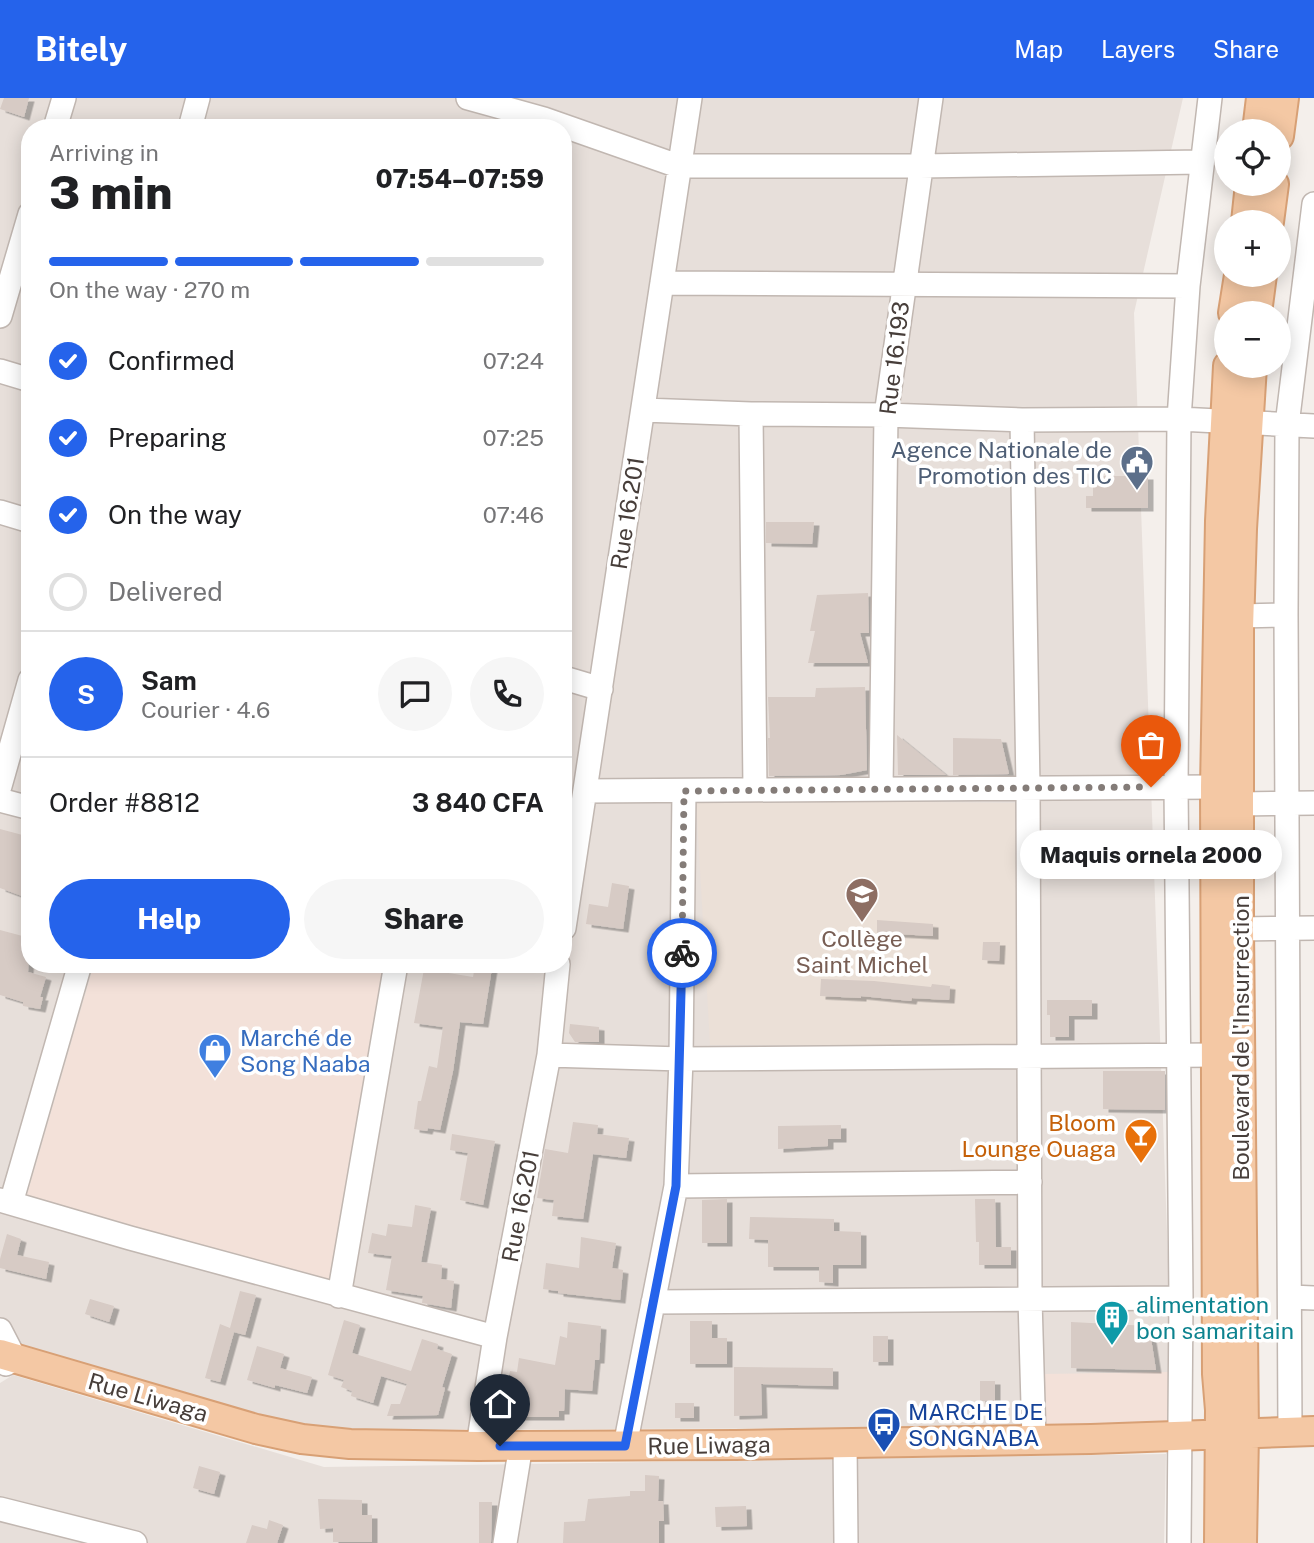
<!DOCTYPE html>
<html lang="en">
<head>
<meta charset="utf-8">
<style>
  body { margin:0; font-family:"Public Sans",sans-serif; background:#f6f6f6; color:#202124; height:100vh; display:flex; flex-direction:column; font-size:26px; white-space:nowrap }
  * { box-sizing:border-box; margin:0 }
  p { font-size:23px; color:#757577 }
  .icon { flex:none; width:38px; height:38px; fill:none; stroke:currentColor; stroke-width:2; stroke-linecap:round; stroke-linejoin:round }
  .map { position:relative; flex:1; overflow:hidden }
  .panel { position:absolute; left:21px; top:21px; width:551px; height:854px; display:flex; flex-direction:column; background:#fff; border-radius:28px; box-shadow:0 4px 18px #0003 }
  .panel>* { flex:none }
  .fabs { position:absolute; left:1214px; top:21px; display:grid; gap:14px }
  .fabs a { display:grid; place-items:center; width:77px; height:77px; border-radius:50%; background:#fff; box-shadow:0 4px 18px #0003; font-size:35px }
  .pin { position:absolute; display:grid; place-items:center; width:60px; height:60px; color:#fff; margin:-72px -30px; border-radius:50% 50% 50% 0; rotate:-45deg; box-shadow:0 0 7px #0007 }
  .pin .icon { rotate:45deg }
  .courier { position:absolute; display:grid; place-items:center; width:70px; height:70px; margin:-35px; border:5px solid #2563eb; border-radius:50%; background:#fff; color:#222; box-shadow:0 2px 9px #0007 }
  .bubble { position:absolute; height:49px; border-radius:24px; background:#fff; box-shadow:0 4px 18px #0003; font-size:23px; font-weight:800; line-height:49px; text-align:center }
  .overview em { font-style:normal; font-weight:800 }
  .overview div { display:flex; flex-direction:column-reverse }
  .overview { display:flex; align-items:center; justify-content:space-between; height:119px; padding:0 28px }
  h1 { font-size:46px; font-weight:800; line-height:52px }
  .bar { display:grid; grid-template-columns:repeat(4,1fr); gap:10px 7px; align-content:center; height:84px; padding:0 28px }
  .bar i { height:9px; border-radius:5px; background:#e0e0e0 }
  .bar .active { background:#2563eb }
  .bar p { grid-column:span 4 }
  .line { display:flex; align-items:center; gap:18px; padding:0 28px; border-top:2px solid #e0e0e0 }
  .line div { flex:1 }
  .round { display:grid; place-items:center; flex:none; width:74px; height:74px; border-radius:37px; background:#f6f6f6 }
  ol { padding:0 28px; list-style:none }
  li { display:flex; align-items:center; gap:21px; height:77px }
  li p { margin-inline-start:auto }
  li .icon { padding:7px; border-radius:50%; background:#2563eb; color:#fff; stroke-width:4 }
  li:last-child { color:#757577 }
  li i { width:38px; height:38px; border:4px solid #e0e0e0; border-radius:50% }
  .action { display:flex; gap:14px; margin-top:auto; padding:14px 28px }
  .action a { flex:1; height:80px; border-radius:42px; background:#2563eb; color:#fff; font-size:28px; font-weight:800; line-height:80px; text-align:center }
  .action a+a { background:#f6f6f6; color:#202124 }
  header { display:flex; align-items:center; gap:42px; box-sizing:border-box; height:98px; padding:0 35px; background:#2563eb; color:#fff }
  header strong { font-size:33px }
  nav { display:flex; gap:38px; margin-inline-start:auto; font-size:24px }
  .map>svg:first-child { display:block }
  .residential { fill:#e7dfda; fill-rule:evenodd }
  .commercial { fill:#f3e1d9 }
  .education { fill:#ebe0d7 }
  .building { fill:#d7cbc5; filter:url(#shadow) }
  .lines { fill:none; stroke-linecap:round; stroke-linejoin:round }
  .minor-casing { stroke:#c1b7b1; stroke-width:26 }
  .major-casing { stroke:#d8a075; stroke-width:32 }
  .minor { stroke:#fff; stroke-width:23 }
  .major { stroke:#f4c8a4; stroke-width:28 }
  .done { stroke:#847c78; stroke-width:7; stroke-dasharray:0 12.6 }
  .route { stroke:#2563eb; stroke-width:9 }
  .labels { text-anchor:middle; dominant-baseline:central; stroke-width:7; stroke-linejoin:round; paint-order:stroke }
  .street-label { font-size:23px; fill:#473e3a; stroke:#fff }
  .service-label { font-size:23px; fill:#4e5e75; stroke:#fff; text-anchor:end }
  .education-label { font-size:23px; fill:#785e54; stroke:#fff }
  .shop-label { font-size:23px; fill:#366cbe; stroke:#fff; text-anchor:start }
  .food-label { font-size:23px; fill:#c56008; stroke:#fff; text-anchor:end }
  .culture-label { font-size:23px; fill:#0d838f; stroke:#fff; text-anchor:start }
  .transit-label { font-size:23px; fill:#164399; stroke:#fff; text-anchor:start }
</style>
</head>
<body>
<header>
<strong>Bitely</strong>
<nav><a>Map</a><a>Layers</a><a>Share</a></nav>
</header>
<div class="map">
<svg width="1314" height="1445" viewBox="0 0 1314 1445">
  <defs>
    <filter id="shadow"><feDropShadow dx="5.5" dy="3.5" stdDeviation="0" flood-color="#0004"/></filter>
  </defs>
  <rect width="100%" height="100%" fill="#f4efeb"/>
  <!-- residential -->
  <path class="residential" d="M0,0h1183l-49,215 40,1114 -871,3 -296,-85 -7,-14zM30,30h534v836h-534z
    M13,1277l311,92 842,-13 -2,89h-1164v-160z"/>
  <!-- commercial -->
  <path class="commercial" d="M94,866h296l-57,324 -306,-93z
    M1172,1274l1,59 -130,2 -1,-59z"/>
  <!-- education -->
  <path class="education" d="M696,702l324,3 2,242h-312z"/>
  <!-- building -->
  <path class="building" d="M4,0h25l-5,19 -24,-8z
    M1098,378h50v32h-62v-12h7v-14h5z
    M766,424h48l-2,22 -46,-1z
    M868,495l1,40h-9l8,30h-60l7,-32h-5l7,-36z
    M865,589l2,83 -26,5 -72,1 -1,-38h2l-2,-41h47l1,-9z
    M897,637l49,40h-48z
    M953,640l48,1 8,35 -56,1z
    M0,731l30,8v62l-30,-11z
    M612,785l17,3 -6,43 -37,-5 3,-20 19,3z
    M877,822l56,4v12l-56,-3z
    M0,832l30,8 -2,34 18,5 -6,20h3l-3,12 -17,-3v-4l-23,-7z
    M983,844h17l-1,19 -17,-1z
    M475,868l17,2 -9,56 -23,-2 -7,49 -13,59 -12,-2 -1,3 -13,-2 4,-28h3l8,-35 8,2 6,-41 -29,-4 10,-54 49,8z
    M821,881l53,2 57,6 1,-3 18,2 -1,14 -37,-2 -1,3 -50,-5v2l-41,-2z
    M1047,902h45v16h-23v21h-19v-22h-3z
    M570,926l29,3v15h-24l-6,-9z
    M1103,973h62v39l-62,-1z
    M573,1024l25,3 -1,9 32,4 -3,20 -33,-4 -10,65 -31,-3 2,-16 -17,-2 8,-49 23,4z
    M841,1027v14h-13v7l-50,3v-23z
    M452,1036l43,7 -12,64 -23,-5 8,-47 -18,-3z
    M727,1101v44h-25v-43z
    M975,1101h20l1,48h15v18h-32v-23h-3z
    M415,1107l16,3 -10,54 21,3 -1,14 13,2 -3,27 -29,-5 1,-7 -37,-6 6,-34 -24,-3 4,-20 14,3 2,-12 24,3z
    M750,1119l84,2v12l27,1v33h-28v18l-14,-1v-15h-51v-27l-19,-1z
    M7,1136l14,5 -4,16 32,7 -3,17 -46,-11v-9z
    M581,1139l35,6 -4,25 11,2 -3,30 -62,-7v-2l-15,-2 3,-26 33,5z
    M240,1193l16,4 -11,40 -11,-3 -14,50 -15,-4 15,-54 10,4z
    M90,1201l24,7 -5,16 -24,-8z
    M344,1222l16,5 -8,28 59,18 11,-32 16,5 -1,5 15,5 -10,33 3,1 -7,27 -51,1 4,-12h9l7,-20 -26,-8 -8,27 -22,-7 1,-5 -11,-4 3,-7 -16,-5z
    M690,1223h22v17h15v26h-37z
    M568,1224l33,4 -2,34h-4l-3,31 -27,-2 -1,22h-5v6h-47l-8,-14 6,-32 7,1 2,-14 36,7 5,-29 7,2z
    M1071,1224l78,4 7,44 -85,-2z
    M873,1238h15v26h-15z
    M257,1248l27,8 -4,14 32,9 -5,16 -32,-8v3l-28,-8z
    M734,1269l99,1v18l-72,-2 1,31 -28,1z
    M980,1283h15v20h-15z
    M675,1305h19v15h-19z
    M199,1368l21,6 -6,22 -21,-6z
    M645,1377l14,1 -1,25h5l1,20h-5v22h-96l1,-21 21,-1 3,-22 42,-3v-5h15z
    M318,1401l44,1v15h10v27h-39v-14l-13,1z
    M479,1404h13l-1,41h-12z
    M746,1408l1,20 -31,1 -1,-20z
    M269,1422l14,5 -6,18h-31l6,-18 15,4z"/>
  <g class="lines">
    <defs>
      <path id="minor" d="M468,0l76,21 134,47h242l282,-4
        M55,30l9,-30
        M190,30l8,-30
        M662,185l526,3
        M0,218l30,-102
        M0,273l30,9
        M643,312l108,4 135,1 136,5 157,-1 135,7
        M751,316l4,376
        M1022,322l6,368 2,511 4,141
        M0,414l30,9
        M1239,518l47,-1
        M564,580l37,11
        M0,688l30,-106
        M881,690l5,-373 45,-317
        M585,693l630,-4
        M0,702l30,8
        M1239,706l75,-1
        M564,830l126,-830
        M1239,831l75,-1
        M549,957l132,4 536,-4
        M676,1088l354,-4
        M0,1102l130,38 365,99
        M11,1105l69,-239
        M339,1198l57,-332
        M1291,1199l23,1
        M653,1204l528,-4
        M0,1232l15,29 -9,5
        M1290,1334l-4,-817 1,-190 27,-221
        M845,1345l1,100
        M478,1348l17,-109 54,-282 9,-91
        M625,1348l51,-260 5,-127 3,-268
        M0,1411l135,34
        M505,1445l16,-98
        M1179,1445l2,-245 -5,-511 3,-368 9,-133 22,-188"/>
      <path id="major" d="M1257,33l4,-33
        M1279,38l5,-38
        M1246,124l4,-38
        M1269,124l5,-38
        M1233,215l6,-38
        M1257,215l5,-38
        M0,1256l256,75 46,10 48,5 128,2 258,-1 355,-6 223,-8
        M1219,1445l1,-133 -3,-36 -2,-587 5,-266 8,-155
        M1242,1445l2,-109 -5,-505v-301l3,-99 10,-163"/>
    </defs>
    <!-- minor casing -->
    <use href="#minor" class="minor-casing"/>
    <!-- major casing -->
    <use href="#major" class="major-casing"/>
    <!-- minor -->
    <use href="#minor" class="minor"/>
    <!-- major -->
    <use href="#major" class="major"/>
  </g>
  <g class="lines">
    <!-- done -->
    <path class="done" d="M682,855l2,-162 467,-4"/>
    <!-- route -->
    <path class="route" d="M500,1348h125l51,-260 6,-233"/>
  </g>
  <!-- icons -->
  <defs>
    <symbol id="civic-pin" viewBox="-11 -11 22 30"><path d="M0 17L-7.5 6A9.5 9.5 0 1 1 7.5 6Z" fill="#5c6f8a" stroke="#fff"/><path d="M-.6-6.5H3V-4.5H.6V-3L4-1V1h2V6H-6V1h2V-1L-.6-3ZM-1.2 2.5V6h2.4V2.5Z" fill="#fff"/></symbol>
    <symbol id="school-pin" viewBox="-11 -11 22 30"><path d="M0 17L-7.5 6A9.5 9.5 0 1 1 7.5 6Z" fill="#8d6e63" stroke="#fff"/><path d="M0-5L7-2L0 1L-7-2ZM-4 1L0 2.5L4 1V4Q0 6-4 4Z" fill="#fff"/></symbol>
    <symbol id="shop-pin" viewBox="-11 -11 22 30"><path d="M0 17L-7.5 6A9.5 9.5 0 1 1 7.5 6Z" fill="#3f7fe0" stroke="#fff"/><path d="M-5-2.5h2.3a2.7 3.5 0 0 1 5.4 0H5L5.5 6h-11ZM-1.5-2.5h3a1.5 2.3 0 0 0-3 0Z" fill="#fff"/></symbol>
    <symbol id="bar-pin" viewBox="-11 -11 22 30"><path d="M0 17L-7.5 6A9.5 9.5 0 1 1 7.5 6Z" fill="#e8710a" stroke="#fff"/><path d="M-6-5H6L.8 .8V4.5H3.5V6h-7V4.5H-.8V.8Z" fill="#fff"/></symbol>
    <symbol id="building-pin" viewBox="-11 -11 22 30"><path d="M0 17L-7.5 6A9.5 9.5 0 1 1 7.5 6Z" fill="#0f9aa8" stroke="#fff"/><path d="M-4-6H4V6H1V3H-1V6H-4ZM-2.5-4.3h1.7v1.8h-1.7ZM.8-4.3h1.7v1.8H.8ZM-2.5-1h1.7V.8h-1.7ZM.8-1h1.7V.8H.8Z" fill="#fff"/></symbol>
    <symbol id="bus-pin" viewBox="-11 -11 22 30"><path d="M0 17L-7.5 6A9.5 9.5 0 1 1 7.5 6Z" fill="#1a4fb4" stroke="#fff"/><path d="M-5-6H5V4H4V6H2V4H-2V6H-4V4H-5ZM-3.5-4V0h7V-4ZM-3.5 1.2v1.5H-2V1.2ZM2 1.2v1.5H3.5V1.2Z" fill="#fff"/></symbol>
  </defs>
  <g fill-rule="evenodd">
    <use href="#civic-pin" x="1118" y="345" width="38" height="52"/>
    <use href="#school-pin" x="843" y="777" width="38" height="52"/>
    <use href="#shop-pin" x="196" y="933" width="38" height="52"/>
    <use href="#bar-pin" x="1122" y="1018" width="38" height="52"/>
    <use href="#building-pin" x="1093" y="1200" width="38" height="52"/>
    <use href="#bus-pin" x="865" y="1307" width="38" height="52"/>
  </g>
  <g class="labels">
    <!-- street labels -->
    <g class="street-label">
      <text transform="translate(894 260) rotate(-83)">Rue 16.193</text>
      <text transform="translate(627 415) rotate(-81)">Rue 16.201</text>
      <text transform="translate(1240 940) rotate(-90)">Boulevard de l'Insurrection</text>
      <text transform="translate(520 1108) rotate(-79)">Rue 16.201</text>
      <text transform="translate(148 1299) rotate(16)">Rue Liwaga</text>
      <text transform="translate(709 1347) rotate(-1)">Rue Liwaga</text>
    </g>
    <!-- service labels -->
    <g class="service-label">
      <text x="1112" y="351">Agence Nationale de<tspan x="1112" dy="26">Promotion des TIC</tspan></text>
    </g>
    <!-- education labels -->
    <g class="education-label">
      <text x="862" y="840">Collège<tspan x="862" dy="26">Saint Michel</tspan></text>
    </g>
    <!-- shop labels -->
    <g class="shop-label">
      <text x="240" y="939">Marché de<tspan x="240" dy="26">Song Naaba</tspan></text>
    </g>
    <!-- food labels -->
    <g class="food-label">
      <text x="1116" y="1024">Bloom<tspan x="1116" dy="26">Lounge Ouaga</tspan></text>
    </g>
    <!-- culture labels -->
    <g class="culture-label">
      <text x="1136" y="1206">alimentation<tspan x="1136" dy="26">bon samaritain</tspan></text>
    </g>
    <!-- transit labels -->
    <g class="transit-label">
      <text x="908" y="1313">MARCHE DE<tspan x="908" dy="26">SONGNABA</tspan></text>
    </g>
  </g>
</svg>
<div class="fabs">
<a><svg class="icon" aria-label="locate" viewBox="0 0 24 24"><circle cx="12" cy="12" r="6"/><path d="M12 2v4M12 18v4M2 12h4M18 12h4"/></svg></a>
<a>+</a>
<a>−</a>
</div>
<div class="pin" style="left:1151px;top:689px;background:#ea580c"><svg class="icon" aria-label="bag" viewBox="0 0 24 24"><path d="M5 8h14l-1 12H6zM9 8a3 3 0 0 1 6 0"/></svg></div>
<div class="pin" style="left:500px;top:1348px;background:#1f2937"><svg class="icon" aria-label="home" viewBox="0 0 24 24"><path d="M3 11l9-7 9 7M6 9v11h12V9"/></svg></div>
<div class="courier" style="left:682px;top:855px"><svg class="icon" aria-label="bike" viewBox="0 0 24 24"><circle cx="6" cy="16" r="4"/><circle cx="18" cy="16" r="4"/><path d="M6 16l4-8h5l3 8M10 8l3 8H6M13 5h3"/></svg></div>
<div class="bubble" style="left:1020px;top:732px;width:262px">Maquis ornela 2000</div>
<section class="panel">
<div class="overview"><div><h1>3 min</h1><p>Arriving in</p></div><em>07:54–07:59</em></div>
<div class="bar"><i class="active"></i><i class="active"></i><i class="active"></i><i></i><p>On the way · 270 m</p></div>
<ol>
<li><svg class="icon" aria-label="check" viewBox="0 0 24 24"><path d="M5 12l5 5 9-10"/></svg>Confirmed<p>07:24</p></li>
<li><svg class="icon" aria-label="check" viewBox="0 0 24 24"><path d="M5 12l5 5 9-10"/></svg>Preparing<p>07:25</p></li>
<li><svg class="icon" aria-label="check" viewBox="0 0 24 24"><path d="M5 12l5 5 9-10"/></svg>On the way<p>07:46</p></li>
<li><i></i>Delivered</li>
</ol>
<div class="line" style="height:126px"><b class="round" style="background:#2563eb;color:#fff">S</b><div><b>Sam</b><p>Courier · 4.6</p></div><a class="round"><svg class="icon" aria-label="chat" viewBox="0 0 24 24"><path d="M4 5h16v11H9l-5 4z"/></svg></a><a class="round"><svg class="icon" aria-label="phone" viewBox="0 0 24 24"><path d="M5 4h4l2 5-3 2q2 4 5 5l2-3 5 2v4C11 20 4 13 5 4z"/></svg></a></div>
<div class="line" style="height:91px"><div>Order #8812</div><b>3 840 CFA</b></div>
<div class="action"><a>Help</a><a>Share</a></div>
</section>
</div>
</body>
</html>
